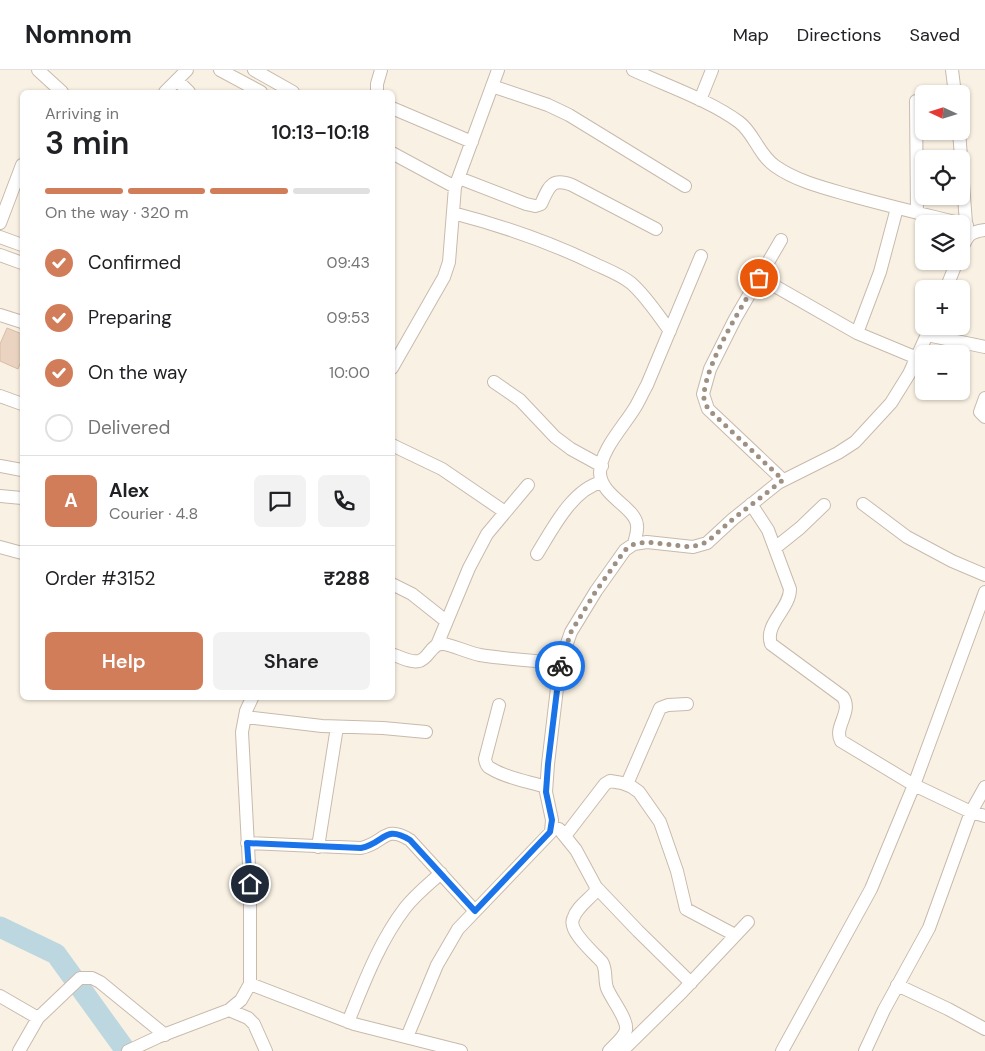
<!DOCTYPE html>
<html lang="en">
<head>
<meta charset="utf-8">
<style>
  body { margin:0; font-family:"DM Sans",sans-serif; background:#f2f2f2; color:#202124; height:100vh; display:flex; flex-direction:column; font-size:19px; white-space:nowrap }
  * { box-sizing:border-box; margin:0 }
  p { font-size:16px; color:#757577 }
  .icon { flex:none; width:28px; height:28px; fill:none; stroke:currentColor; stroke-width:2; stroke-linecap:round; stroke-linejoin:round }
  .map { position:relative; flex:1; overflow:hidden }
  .sheet { position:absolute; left:20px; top:20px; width:375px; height:610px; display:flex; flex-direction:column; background:#fff; border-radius:8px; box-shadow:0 1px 4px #0004 }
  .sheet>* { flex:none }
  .needle { width:32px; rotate:274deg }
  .fabs { position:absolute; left:915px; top:15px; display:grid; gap:10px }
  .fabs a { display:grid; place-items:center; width:55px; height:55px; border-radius:8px; background:#fff; box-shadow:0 1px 4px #0004; font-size:25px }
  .pin { position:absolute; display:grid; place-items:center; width:42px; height:42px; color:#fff; margin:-21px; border:2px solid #fff; border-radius:50%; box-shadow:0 1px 5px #0007 }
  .courier { position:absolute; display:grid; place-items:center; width:50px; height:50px; margin:-25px; border:4px solid #1a73e8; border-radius:50%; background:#fff; color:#222; box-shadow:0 1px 6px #0007 }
  .summary em { font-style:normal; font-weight:600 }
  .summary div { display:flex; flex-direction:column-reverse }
  .summary { display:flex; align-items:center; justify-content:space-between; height:85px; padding:0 25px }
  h1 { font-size:32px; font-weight:600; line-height:38px }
  .bar { display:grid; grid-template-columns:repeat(4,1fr); gap:8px 5px; align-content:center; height:60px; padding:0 25px }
  .bar i { height:6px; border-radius:4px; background:#e0e0e0 }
  .bar .current { background:#d27d5a }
  .bar p { grid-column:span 4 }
  .line { display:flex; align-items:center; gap:12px; padding:0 25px; border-top:1px solid #e0e0e0 }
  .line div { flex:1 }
  .round { display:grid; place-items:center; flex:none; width:52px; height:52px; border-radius:8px; background:#f2f2f2 }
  ol { padding:0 25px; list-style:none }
  li { display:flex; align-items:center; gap:15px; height:55px }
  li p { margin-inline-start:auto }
  li .icon { padding:5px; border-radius:50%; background:#d27d5a; color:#fff; stroke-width:4 }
  li:last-child { color:#757577 }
  li i { width:28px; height:28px; border:2px solid #e0e0e0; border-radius:50% }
  .button { display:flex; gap:10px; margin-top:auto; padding:10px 25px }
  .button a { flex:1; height:58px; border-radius:8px; background:#d27d5a; color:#fff; font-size:20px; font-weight:600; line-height:58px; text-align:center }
  .button a+a { background:#f2f2f2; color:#202124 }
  header { display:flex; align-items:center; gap:30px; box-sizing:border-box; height:70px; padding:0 25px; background:#fff; border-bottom:1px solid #e0e0e0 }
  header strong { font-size:24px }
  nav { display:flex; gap:28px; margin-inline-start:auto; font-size:18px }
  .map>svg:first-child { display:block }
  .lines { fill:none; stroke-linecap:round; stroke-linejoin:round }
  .river { stroke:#bcd7df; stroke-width:21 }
  .building { fill:#ead3c0; stroke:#dabca3 }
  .minor-casing { stroke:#c8baac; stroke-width:14 }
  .minor { stroke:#fff; stroke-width:12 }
  .done { stroke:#9e9082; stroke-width:5; stroke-dasharray:0 9 }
  .route { stroke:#1a73e8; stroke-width:6 }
</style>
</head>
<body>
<header>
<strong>Nomnom</strong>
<nav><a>Map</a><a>Directions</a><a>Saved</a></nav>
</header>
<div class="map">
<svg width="985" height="981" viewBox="0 0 985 981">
  <rect width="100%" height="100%" fill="#f9f2e4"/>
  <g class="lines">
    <!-- river -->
    <path class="river" d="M0,857l56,27 70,97"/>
  </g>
  <!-- building -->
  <path class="building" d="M7,258l15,6v25l-4,10 -18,-8v-17z"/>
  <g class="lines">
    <defs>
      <path id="minor" d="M38,0l24,22
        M220,0l41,22
        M254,0l39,22
        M633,0c34,16 76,30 106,52 15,11 19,32 36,44 21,15 49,22 74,29 39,11 78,20 118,30
        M952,0l3,24
        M177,10l12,12
        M492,16l56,19 21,10 116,71
        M165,22l22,-22
        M377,22v-8l4,-14
        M700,30l12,-30
        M916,31l1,112
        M392,38l80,34
        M959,61l8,105
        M392,83l63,34
        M459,108l67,26 9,2 6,-2c8,-17 10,-27 31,-19l84,44
        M453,143c50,13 97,29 144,52 11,5 24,10 34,18 15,13 27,32 39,48
        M0,153l22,-58
        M0,167l22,8
        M781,170l-46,79 -25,50 -7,25 5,15 75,71
        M961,181c6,-14 7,-19 24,-21
        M0,185l22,8
        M759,207l98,56 60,25
        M946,219l11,-28
        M0,245l22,7
        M857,263l23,-61 17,-64
        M927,265l58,12
        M392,298l52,-91 5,-15 6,-75 43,-117
        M494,312l26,18 35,37 16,12 31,17
        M0,326l22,8
        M985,328l-5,14 5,5
        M392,375l50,24 63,43
        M0,396l22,4
        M0,426l22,2
        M751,434l17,26 22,59c0,20 -26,35 -19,55l72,53c10,15 -10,30 -2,44l73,44 57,27 14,4
        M863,434l44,33 45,24 33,14
        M634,474c1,-6 4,-12 3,-19 -2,-18 -36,-29 -37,-52 0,-23 25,-48 36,-67 4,-7 7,-14 11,-21l54,-129
        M0,477l22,6
        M775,478l25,-20 24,-23
        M537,484c15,-24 35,-65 65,-72
        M392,514l20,10 34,27
        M437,575l32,-77 18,-34 41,-49
        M392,584c8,3 19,9 27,7 10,-2 12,-18 24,-17 7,0 26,9 37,11 26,4 54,6 80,8
        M499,635l-14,54c1,5 2,8 7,10 14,9 38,13 54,18
        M245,647l77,9 61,2 43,4
        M627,714l33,-76 8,-3 19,-1
        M559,759l17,21 20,37 -1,5c-7,8 -19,16 -22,27 -5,12 21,34 29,43 5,8 2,17 5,26 4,11 21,31 19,42 -2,8 -12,15 -17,21
        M565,766l40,-52 5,-3 12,2 10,4 7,5 21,30 17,49 9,38 49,26
        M247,773l114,5c24,-5 23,-24 49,-8l65,71
        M318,777l19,-120
        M596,817l42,44 53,52
        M250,914l104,40 107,27
        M897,915l51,24 37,20
        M0,926l38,22
        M229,940l19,8 6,6 12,27
        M348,952c16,-39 31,-80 57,-114 10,-13 24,-24 36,-35
        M407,967l30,-72 21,-36 93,-97 1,-12 -6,-28 2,-28 12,-101 11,-31 25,-41 29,-41 9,-6 13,-2 46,5 14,-4 26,-24 45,-36 60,-30 17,-11 36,-39 18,-29 22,-48
        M19,981l19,-33 42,-40h12l8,4 65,53
        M128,981l30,-14 71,-27 12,-10 9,-16v-100l-8,-152 4,-21 6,-13
        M622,981l60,-59 66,-70
        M782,981l89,-162 43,-104 71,-193
        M865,981l19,-41 45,-82 42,-116 14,-25"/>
    </defs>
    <!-- minor casing -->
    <use href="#minor" class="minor-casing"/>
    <!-- minor -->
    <use href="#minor" class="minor"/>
  </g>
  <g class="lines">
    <!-- done -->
    <path class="done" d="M560,596l11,-34 25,-41 29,-41 9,-6 13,-2 45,5 15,-5 26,-23 50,-39 -75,-71c-2,-5 -5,-10 -4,-15 3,-33 38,-88 55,-116"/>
    <!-- route -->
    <path class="route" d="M250,814l-3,-41 114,5c24,-5 23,-24 49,-8l65,71 75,-79 2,-12 -6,-28 2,-28 12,-98"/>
  </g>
</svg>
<div class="fabs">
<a><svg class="needle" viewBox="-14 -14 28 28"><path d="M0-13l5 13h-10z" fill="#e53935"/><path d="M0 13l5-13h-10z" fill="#757577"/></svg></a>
<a><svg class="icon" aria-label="locate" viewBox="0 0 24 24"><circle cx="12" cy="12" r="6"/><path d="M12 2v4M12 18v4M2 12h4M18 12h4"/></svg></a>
<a><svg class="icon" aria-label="layers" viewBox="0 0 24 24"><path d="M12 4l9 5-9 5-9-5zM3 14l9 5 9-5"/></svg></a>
<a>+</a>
<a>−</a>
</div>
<div class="pin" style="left:759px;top:208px;background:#ea580c"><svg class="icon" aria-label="bag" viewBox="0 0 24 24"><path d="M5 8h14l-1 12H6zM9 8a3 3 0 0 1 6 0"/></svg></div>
<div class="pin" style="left:250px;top:814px;background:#1f2937"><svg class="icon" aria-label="home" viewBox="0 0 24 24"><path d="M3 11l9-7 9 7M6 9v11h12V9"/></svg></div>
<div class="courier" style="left:560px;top:596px"><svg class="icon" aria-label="bike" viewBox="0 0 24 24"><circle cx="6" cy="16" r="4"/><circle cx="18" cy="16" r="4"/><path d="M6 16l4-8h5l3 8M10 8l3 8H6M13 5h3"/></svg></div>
<section class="sheet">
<div class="summary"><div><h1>3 min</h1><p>Arriving in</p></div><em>10:13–10:18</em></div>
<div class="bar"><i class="current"></i><i class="current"></i><i class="current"></i><i></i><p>On the way · 320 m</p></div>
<ol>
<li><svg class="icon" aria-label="check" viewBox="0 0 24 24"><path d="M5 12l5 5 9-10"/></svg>Confirmed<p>09:43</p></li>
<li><svg class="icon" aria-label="check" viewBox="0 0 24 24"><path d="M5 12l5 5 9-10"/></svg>Preparing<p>09:53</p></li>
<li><svg class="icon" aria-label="check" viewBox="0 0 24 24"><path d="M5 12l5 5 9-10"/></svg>On the way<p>10:00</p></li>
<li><i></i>Delivered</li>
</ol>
<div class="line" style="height:90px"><b class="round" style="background:#d27d5a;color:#fff">A</b><div><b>Alex</b><p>Courier · 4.8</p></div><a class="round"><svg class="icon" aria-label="chat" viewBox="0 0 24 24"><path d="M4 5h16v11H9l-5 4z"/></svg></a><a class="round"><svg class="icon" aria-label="phone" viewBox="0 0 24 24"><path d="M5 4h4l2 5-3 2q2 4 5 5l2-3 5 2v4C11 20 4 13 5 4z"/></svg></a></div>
<div class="line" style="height:65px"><div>Order #3152</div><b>₹288</b></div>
<div class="button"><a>Help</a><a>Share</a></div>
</section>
</div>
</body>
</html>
